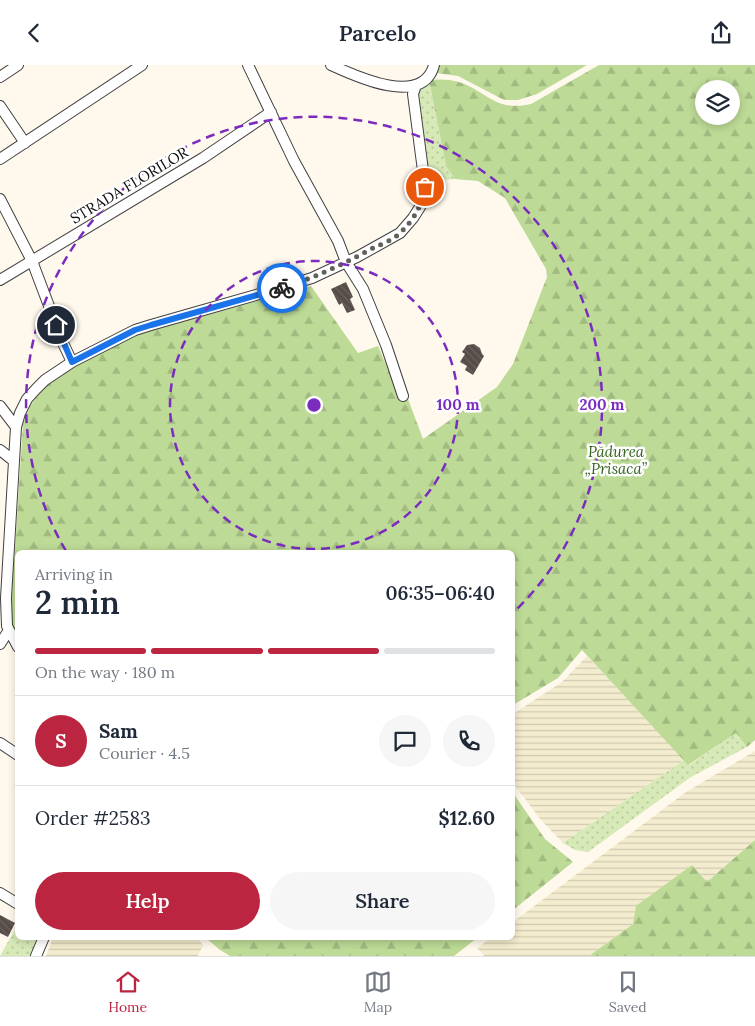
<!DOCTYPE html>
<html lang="en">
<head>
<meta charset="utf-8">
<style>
  body { margin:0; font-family:Lora,serif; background:#f6f6f7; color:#1f2937; height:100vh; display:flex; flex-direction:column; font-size:19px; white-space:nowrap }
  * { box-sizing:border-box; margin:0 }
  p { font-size:16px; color:#747a83 }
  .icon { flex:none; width:28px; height:28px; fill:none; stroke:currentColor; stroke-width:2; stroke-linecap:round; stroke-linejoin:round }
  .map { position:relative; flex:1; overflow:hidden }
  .drawer { position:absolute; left:15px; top:485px; width:500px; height:390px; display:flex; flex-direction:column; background:#fff; border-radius:8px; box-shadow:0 2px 8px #0003 }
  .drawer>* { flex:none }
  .controls { position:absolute; left:695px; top:15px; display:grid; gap:10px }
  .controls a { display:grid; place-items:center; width:45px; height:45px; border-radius:50%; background:#fff; box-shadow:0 2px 8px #0003; font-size:25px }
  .pin { position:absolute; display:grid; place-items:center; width:42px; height:42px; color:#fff; margin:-21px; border:2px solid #fff; border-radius:50%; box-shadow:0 1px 5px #0007 }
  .courier { position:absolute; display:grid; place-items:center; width:50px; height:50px; margin:-25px; border:4px solid #1a73e8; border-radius:50%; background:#fff; color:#222; box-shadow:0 1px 6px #0007 }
  .summary em { font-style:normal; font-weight:600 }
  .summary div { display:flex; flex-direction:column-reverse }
  .summary { display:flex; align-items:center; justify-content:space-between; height:85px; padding:0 20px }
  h1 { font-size:32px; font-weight:600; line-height:38px }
  .bar { display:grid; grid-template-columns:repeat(4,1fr); gap:8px 5px; align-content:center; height:60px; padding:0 20px }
  .bar i { height:6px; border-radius:4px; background:#e0e1e3 }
  .bar .selected { background:#bc253f }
  .bar p { grid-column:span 4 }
  .line { display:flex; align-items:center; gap:12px; padding:0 20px; border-top:1px solid #e0e1e3 }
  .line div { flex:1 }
  .round { display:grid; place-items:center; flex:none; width:52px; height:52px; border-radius:26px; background:#f6f6f7 }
  .button { display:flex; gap:10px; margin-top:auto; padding:10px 20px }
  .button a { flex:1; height:58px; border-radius:30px; background:#bc253f; color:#fff; font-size:20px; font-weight:600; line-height:58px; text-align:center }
  .button a+a { background:#f6f6f7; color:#1f2937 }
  header { display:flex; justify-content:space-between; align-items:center; height:65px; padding:0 20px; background:#fff; font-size:22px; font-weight:600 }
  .tabs { display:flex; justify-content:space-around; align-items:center; height:70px; border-top:1px solid #e0e1e3; background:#fff; font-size:14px; color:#747a83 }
  .tabs a { display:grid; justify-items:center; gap:2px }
  .tabs .selected { color:#bc253f }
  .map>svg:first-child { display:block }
  .farmland { fill:url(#farmland-rules) }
  .grass { fill:url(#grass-dots) }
  .forest { fill:url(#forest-firs); fill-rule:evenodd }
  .building { fill:url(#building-back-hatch) }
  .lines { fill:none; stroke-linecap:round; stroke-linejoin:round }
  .minor-casing { stroke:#404040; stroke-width:12 }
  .minor { stroke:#fff; stroke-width:10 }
  .done { stroke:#62605b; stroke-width:5; stroke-dasharray:0 9 }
  .route { stroke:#1a73e8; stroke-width:6 }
  .ring { fill:none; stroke:#7b2cbf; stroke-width:2.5; stroke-dasharray:9 6 }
  .labels { text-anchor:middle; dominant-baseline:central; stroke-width:5; stroke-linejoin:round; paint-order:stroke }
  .street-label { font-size:15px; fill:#0d0d0d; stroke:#fff }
  .park-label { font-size:15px; font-style:italic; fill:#35641e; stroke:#fff }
  .centre { fill:#7b2cbf; stroke:#fff; stroke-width:2.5 }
  .ring-label { font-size:15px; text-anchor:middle; font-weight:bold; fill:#7b2cbf; stroke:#fff; stroke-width:5; stroke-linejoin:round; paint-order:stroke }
</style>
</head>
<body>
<header><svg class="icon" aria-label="back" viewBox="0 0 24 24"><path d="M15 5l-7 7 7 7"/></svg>Parcelo<svg class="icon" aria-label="share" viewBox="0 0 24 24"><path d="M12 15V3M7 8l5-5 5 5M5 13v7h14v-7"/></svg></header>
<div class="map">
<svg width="755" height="891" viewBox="0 0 755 891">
  <defs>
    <pattern id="farmland-rules" width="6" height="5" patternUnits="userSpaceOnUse" patternTransform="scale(1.25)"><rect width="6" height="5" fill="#f4ecce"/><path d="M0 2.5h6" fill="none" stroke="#d0c9b0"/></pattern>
    <pattern id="grass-dots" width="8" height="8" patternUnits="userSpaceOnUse" patternTransform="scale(1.25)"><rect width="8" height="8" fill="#d7e9b7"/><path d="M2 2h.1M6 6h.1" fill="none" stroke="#b7c79c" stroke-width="1.8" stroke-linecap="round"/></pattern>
    <pattern id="forest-firs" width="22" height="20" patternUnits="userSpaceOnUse" patternTransform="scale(1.25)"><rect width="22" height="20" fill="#bdda96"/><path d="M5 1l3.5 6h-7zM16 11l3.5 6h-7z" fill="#a1ba80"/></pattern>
    <pattern id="building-back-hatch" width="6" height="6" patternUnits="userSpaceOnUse" patternTransform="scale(1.25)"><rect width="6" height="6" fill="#564d49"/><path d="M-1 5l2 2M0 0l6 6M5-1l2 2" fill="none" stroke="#69625f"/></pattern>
  </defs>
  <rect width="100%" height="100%" fill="#fff9ed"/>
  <!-- farmland -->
  <path class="farmland" d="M587,591l97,104 -121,83 -22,-23 -28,-37v-69l49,-32z
    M755,686v89l-48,42 -15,-17 -59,59 -44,32h-106l1,-1 -7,-7 14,-10 21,-1 1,-15 173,-130z
    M196,872l7,8 -5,11h-152l7,-18z"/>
  <!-- grass -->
  <path class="grass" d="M429,15l17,86 9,13 -22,2 -7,-5 -8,-85z
    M736,668l11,14 -56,30 -103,75 -13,-2 -12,-7 121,-83 5,5z
    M17,861l1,11 22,1 -8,18h-32z"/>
  <!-- forest -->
  <path class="forest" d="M436,0h151l-50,29 -19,6h-14l-46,-24 -22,-3z
    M599,0h156v675l-8,7 -11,-14 -48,32 -106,-115 -24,28 -45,27 -1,-152h-494l-1,84 -6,-11v-16l12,-186 7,-18 16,-21 26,-19 62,-31 177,-49 47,67 20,-7 23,54 7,-1 15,40 74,-52 16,-23 34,-87 -1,-8 -41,-71 -27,-17 -23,-2 -9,-13 -17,-86c9,-1 21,-1 30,2 29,10 36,30 72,22zM704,24h27v27h-27z
    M513,728l32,46 28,23 -60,48z
    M755,775v116h-166l44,-32 3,-18 56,-41 15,17z
    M206,873h271l-23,18h-224l-10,-6z"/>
  <!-- building -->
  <path class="building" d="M346,217l7,15 -3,2 5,11 -8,3 -5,-10 -3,2 -8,-16z
    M474,279l6,4 2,6 2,2 -11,19 -8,-5 2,-4 -7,-4 5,-8 -3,-2 5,-7z
    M0,850l15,8 -7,14 -8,-4z"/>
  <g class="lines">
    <defs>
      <path id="minor" d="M248,0l46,96 44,80 8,21 17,27 23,56 17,51
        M331,0c24,11 92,43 103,0
        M0,12l18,-12
        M0,41l25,37
        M0,94l142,-94
        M0,134l32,62 31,82 9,19
        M0,215l203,-122 68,-46
        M0,341l16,21
        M0,385l14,11
        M0,579l9,-14
        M18,582l-11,-21 -1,-28 10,-171 4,-14 7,-14 9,-10 9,-9 27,-18 63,-32 16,-5 112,-32 49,-15 45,-21 43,-24 13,-15 7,-11 5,-21 -12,-92 3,-9
        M0,678l18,12
        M0,828l18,11
        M36,891l8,-19"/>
    </defs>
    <!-- minor casing -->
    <use href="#minor" class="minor-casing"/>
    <!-- minor -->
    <use href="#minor" class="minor"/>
  </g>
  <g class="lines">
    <!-- done -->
    <path class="done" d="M282,223c32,-10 62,-24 91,-40 9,-4 20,-8 27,-15 14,-13 22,-28 25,-46"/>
    <!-- route -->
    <path class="route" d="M56,260l16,37 63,-32 16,-5 131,-37"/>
  </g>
  <!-- distance rings -->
  <g class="ring">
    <circle cx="314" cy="340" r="144"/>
    <path d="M66 486A288 288 0 1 1 514 547"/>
  </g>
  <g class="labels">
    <!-- street labels -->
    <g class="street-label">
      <text transform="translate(129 120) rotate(-31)">STRADA FLORILOR</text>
    </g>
    <!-- park labels -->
    <g class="park-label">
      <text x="616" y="386">Pădurea<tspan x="616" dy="17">„Prisaca”</tspan></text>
    </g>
  </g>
  <circle cx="314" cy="340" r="8" class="centre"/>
  <g class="ring-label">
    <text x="458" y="345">100 m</text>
    <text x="602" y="345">200 m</text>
  </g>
</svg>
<div class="controls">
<a><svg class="icon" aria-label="layers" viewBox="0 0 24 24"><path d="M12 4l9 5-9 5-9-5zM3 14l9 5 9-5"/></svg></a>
</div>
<div class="pin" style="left:425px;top:122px;background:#ea580c"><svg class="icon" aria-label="bag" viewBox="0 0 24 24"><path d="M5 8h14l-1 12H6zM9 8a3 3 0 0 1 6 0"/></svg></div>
<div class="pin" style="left:56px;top:260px;background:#1f2937"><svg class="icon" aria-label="home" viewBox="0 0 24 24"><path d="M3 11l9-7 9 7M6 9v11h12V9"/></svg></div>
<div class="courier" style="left:282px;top:223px"><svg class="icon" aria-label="bike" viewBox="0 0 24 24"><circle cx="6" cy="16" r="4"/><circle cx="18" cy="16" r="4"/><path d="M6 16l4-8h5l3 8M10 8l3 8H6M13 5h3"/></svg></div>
<section class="drawer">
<div class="summary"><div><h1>2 min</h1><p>Arriving in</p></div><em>06:35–06:40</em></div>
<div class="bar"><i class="selected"></i><i class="selected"></i><i class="selected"></i><i></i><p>On the way · 180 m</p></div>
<div class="line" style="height:90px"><b class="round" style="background:#bc253f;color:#fff">S</b><div><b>Sam</b><p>Courier · 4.5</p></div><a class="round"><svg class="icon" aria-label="chat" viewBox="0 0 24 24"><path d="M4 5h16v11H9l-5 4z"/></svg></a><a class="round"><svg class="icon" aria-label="phone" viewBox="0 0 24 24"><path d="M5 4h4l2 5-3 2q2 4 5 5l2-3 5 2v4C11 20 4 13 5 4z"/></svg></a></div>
<div class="line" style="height:65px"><div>Order #2583</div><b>$12.60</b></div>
<div class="button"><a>Help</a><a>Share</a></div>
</section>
</div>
<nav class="tabs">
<a class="selected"><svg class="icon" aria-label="home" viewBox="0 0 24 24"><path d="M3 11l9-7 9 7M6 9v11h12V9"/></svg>Home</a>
<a><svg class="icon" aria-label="map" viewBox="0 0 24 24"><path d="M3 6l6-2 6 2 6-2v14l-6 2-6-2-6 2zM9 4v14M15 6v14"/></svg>Map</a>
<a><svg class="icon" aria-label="saved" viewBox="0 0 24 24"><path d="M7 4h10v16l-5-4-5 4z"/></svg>Saved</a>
</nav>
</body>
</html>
